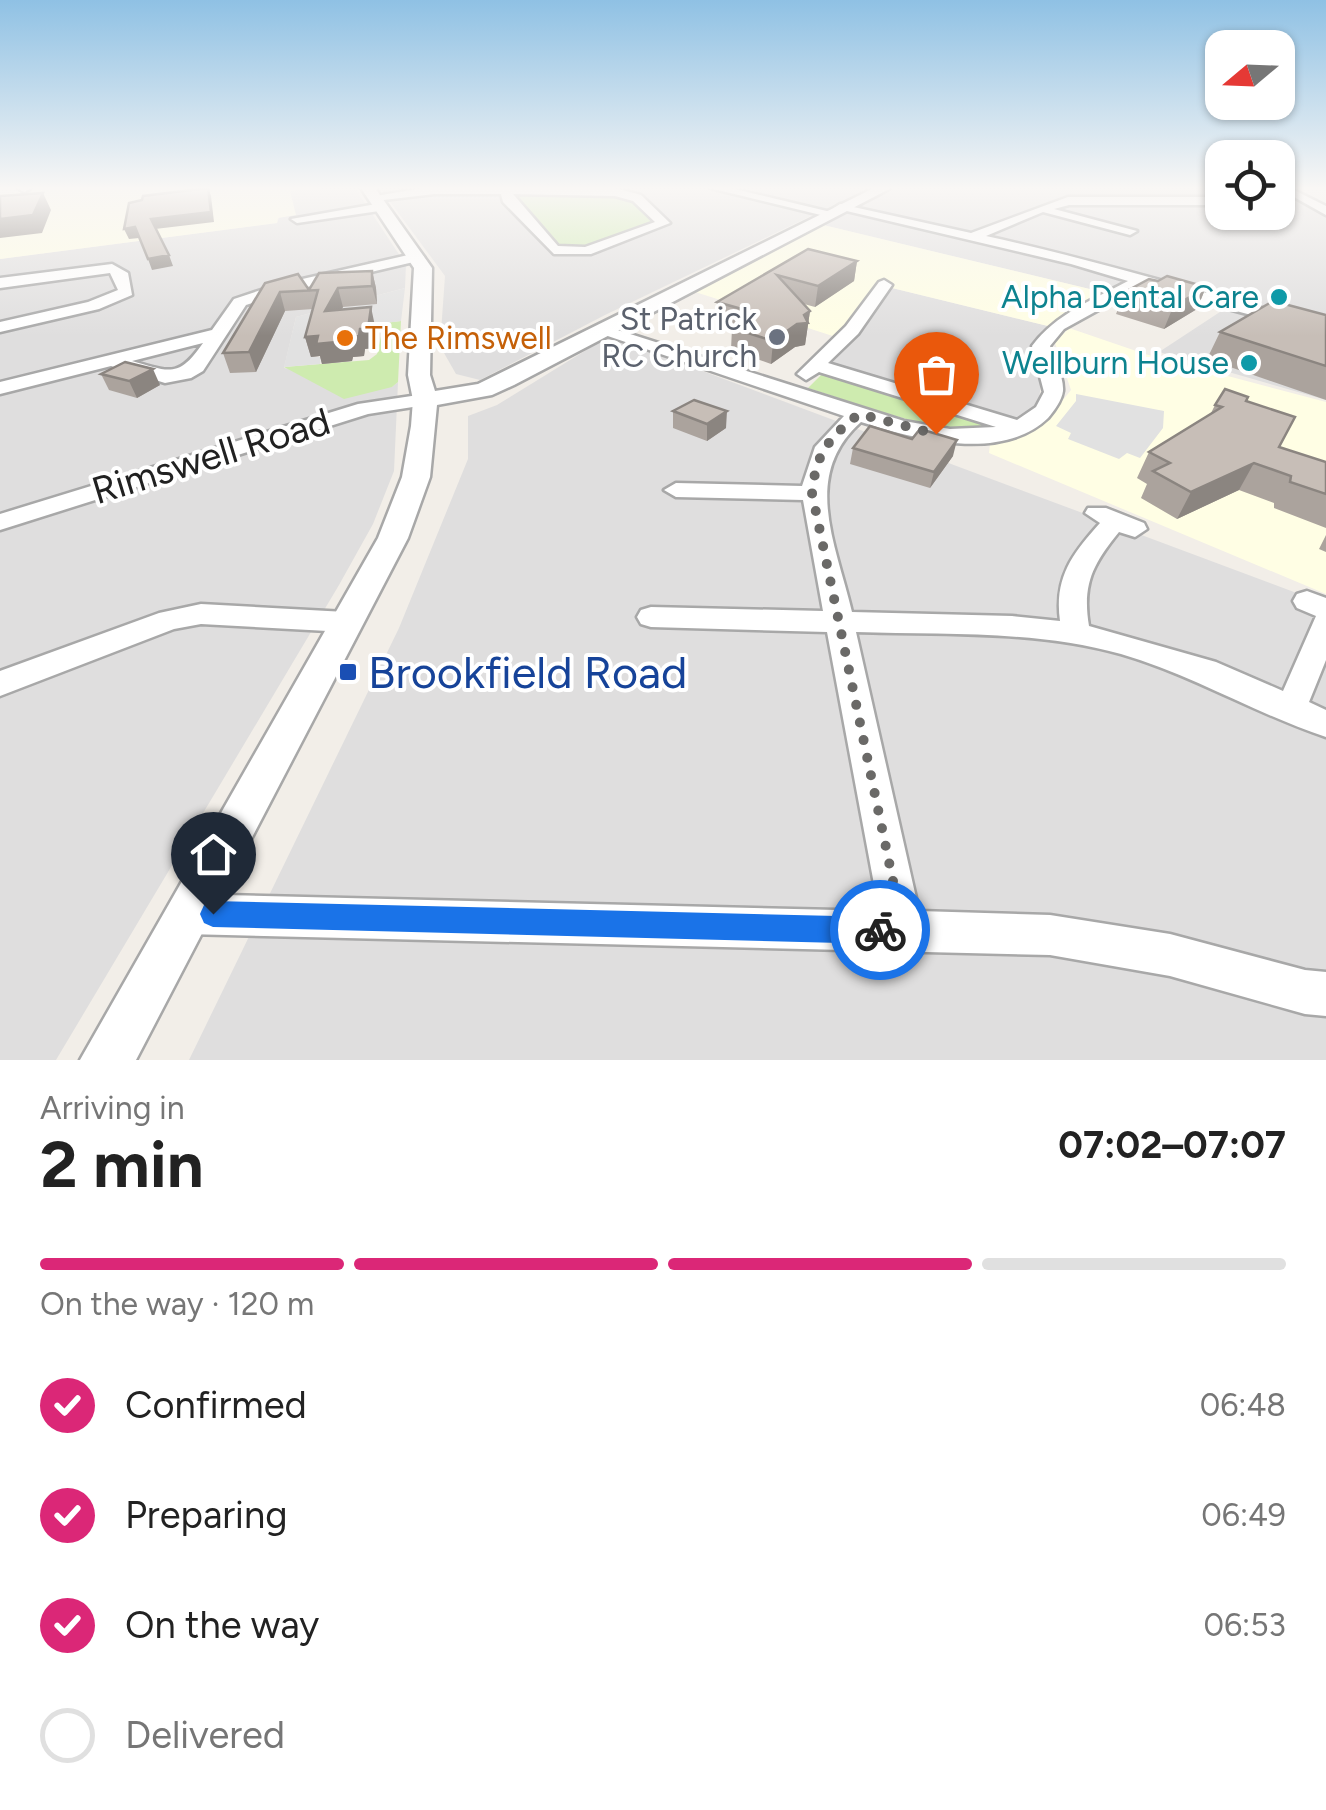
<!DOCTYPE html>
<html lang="en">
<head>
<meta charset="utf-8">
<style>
  body { margin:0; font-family:Figtree,sans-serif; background:#f6f6f6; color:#222; height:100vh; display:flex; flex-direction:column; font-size:38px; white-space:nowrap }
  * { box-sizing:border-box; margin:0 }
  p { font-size:32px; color:#767676 }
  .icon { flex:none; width:55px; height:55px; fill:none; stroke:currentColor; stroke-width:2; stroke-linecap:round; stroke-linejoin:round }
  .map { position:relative; height:1060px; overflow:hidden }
  .sheet { display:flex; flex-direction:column; background:#fff; flex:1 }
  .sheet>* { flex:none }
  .needle { width:65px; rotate:251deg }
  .buttons { position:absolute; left:1205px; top:30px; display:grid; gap:20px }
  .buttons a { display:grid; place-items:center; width:90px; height:90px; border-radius:20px; background:#fff; box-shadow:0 2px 8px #0004; font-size:50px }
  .pin { position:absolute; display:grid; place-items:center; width:85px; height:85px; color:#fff; margin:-102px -42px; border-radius:50% 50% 50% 0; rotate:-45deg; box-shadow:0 0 10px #0007 }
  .pin .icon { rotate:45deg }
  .courier { position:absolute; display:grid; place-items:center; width:100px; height:100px; margin:-50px; border:8px solid #1a73e8; border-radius:50%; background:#fff; color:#222; box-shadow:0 2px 12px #0007 }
  .headline em { font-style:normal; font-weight:700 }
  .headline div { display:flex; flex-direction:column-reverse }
  .headline { display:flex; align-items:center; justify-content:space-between; height:170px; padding:0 40px }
  h1 { font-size:65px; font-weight:700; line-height:75px }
  .bar { display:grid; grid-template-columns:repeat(4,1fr); gap:15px 10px; align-content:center; height:120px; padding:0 40px }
  .bar i { height:12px; border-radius:8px; background:#e0e0e0 }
  .bar .current { background:#db2777 }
  .bar p { grid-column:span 4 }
  ol { padding:0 40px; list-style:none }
  li { display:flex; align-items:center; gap:30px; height:110px }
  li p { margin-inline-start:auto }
  li .icon { padding:10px; border-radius:50%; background:#db2777; color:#fff; stroke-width:4 }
  li:last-child { color:#767676 }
  li i { width:55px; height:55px; border:5px solid #e0e0e0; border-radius:50% }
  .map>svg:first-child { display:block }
  .residential { fill:#dfdede }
  .education { fill:#fffee4 }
  .grass { fill:#ceebaf }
  .parking { fill:#e1e1e1 }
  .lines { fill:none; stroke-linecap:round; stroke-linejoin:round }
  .minor-casing { stroke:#a8a8a8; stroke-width:5 }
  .tertiary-casing { stroke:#a8a8a8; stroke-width:5 }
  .minor { fill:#fff; fill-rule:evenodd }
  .tertiary { fill:#fff; fill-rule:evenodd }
  .wall { fill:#aba39d }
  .shaded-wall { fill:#8b8580 }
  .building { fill:#c7beb7; stroke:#8b8580; stroke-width:2.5 }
  .route { fill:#1a73e8 }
  .done { stroke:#6a6967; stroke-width:10; stroke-dasharray:0 18 }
  .culture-dot { fill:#0f9aa8; stroke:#fff; stroke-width:4 }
  .worship-dot { fill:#6b7280; stroke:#fff; stroke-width:4 }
  .food-dot { fill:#e8710a; stroke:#fff; stroke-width:4 }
  .transit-dot { fill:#1a4fb4; stroke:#fff; stroke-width:4 }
  .labels { text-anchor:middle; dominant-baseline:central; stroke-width:8; stroke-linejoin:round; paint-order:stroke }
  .far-culture-label { font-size:32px; fill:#0d838f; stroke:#fff; text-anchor:end }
  .far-worship-label { font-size:32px; fill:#5b616d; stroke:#fff; text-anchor:end }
  .far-food-label { font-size:32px; fill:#c56008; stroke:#fff; text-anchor:start }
  .street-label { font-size:38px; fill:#212121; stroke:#fff }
  .near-transit-label { font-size:45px; fill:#164399; stroke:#fff; text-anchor:start }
</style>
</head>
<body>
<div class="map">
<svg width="1326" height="1060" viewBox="0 0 1326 1060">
  <rect width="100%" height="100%" fill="#f2eee8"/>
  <!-- residential -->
  <path class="residential" d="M322,188h33l51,77 -1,23 -109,29 -12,51 108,19 6,-5 -4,89 -21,53 -34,61 -283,475h-56v-801l277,-36 13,-32z
    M380,188h489l-264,127 -125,65 -24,-6 -16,-28 5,-70z
    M899,188h323v24h56v-21l48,25v184l-167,-48 67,-44 -95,-28 -29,12 -287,-69z
    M888,287l160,39 -12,98 -215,-58z
    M609,336l717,268v456h-1137l210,-432 69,-169v-43l29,-11z"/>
  <!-- education -->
  <path class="education" d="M54,188h268l-32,3 6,24 -18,3 -1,5 -277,36v-65z
    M815,223l287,69 -54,34 -160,-39 -49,51 -150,-48z
    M1069,328l76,26 181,48v192l-337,-141 1,-9 56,-23 25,-31 -16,-47z"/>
  <!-- grass -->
  <path class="grass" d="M527,193l100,3 29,27 -72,25 -28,-1 -45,-51z
    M401,321l-3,61 -6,5 -48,12 -60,-32 85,-7 8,-6 7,-31z
    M823,373l161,46 6,6c-32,18 -145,-26 -182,-37z"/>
  <!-- parking -->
  <path class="parking" d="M405,288l-4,33 -88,11 -2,25h10l-1,7 -36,3 12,-50z
    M1076,394l88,17 -1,17 -23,30 -13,-5 -8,6 -51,-20 3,-6 -15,-7 20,-25z"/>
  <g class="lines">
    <defs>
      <path id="minor" d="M18,188h12v1l-6,3z
        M424,188h191l26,7 29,28 -79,31h-37l-51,-52 -2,-8h-67l-59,7 -6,-4zM513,194l102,2 18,5 22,21 -70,25 -27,-1z
        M710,188h20l105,25 -6,4z
        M1278,188h12l36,18v9z
        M1068,197h154v8h-153l-15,4 83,22 -7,4 -87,-23 -57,24c115,25 226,60 340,89v10l-184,-49 -78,43 -14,17c4,14 14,30 13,45 -1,9 -9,20 -15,27 -47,45 -133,21 -187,4 -60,53 -25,122 -9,190l160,4 48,5c-6,-43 12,-67 40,-98l-15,-10 3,-5h18l38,15 3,6 -12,8 -16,-5c-26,32 -37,52 -30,94l127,36 67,29 33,-75 -19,-8 -4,-7 4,-7 10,-3 19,7v62l-17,42 17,8v27c-70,-23 -133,-62 -205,-83 -85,-24 -177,-19 -265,-22l63,279 131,4 120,19 135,36 21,2v44l-21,-2 -135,-38 -120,-21 -864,-21 -14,-6 -6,-14 6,-14 14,-6 693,17 -52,-279 -176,-5 -10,-3 -4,-7 4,-7 10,-3 172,4 -20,-111 -127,-3 -12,-7 12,-7 126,3 13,-39 29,-31 -254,-86 15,-4 299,95 46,8 46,-2 -177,-55 -13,8 -9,-6 49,-48 33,-44 5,-2 8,5 -34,49 -30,29 189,57 19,-13 8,-15 -12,-46c24,-32 60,-46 96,-65l-57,-17 -237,-56 6,-4 131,29z
        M382,203l4,7 -89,13 -6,-4z
        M417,253l7,4 -2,3 -136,32 -40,13 -43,66 -12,7 -26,5 -54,-17 -111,28v-12l212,-52 22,-31 42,-14zM203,343c-24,35 -33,29 -71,18z
        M112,264l16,9 4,22 -33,14 -99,23v-10l88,-20 30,-12 -8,-17 -110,15v-10z
        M425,394l7,2v8l-64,10 -368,116v-16l358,-110z
        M201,604l145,8 10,3 4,7 -4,7 -10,3 -145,-8 -27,5 -174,67v-25l159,-58z"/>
      <path id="tertiary" d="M361,188h14l57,80 -2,107 5,16 43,-7 396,-196h17l-377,197 -22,10 -55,10 -7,72 -22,61 -272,522h-56l298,-522 24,-61 9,-51 2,-26 -5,-25 6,-107z"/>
    </defs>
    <!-- minor casing -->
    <use href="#minor" class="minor-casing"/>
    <!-- tertiary casing -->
    <use href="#tertiary" class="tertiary-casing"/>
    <!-- minor -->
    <use href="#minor" class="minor"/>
    <!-- tertiary -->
    <use href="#tertiary" class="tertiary"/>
  </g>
  <!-- wall -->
  <path class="wall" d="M808,249l49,12 -3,20 -39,26 -11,-3 6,7 -5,34 -10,2 -24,17 -40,-14 1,-22 -16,-4 1,-22z
    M372,271l4,17 1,16 -34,3 -2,3 34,16 -2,22 -8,1 -1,7 -11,1 -1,4 -30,3 -2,-8 -9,1 -6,-20 8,-28 -28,2 -29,61 -26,1 -7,-20 42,-70 44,7z
    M1158,281l48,6 -9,22 -33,20 -48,-15 9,-22z
    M1326,315v85l-119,-41 13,-27z
    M101,374l59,11 -23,13 -28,-8z
    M1246,401l33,46 47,15v66l-52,-20v-5l-35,-13 -62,29 -36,-21 6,-14 -10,-6 12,-26 61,-37 5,-10z
    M673,411l53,17 -19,13 -34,-13z
    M853,448l100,8 -23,32 -80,-24z
    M1326,535v17l-7,-3z"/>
  <!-- shaded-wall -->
  <path class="shaded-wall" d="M208,188l3,8 3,26 -59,7 -4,-10z
    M43,193l8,17 -9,23 -42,5v-19z
    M135,227l4,11 -10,1 -5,-10z
    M169,255l4,11 -21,4 -4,-11z
    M857,261l-3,20 -39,26 3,-21z
    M372,271l4,17 1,16 -5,-18z
    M1206,287l-9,22 -33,20 9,-22z
    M338,288l5,19 -12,23 -6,-19z
    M280,292l5,19 -29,61 -7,-20z
    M371,307l4,19 -2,22 -8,1 -1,7 -11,1 -1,4 -30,3 -2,-8 -9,1 -6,-20 13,-1 30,1 12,-8z
    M810,311l-5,34 -10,2 -24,17 2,-23z
    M153,369l7,16 -23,13 -8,-17z
    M727,411l-1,17 -19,13v-17z
    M957,440l-4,16 -23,32 4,-16z
    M1254,463l-15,27 -62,29 14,-27z"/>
  <!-- building -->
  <path class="building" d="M208,188l3,24 -60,7 18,36 -21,4 -13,-32 -11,2 5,-26 13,-3 1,-4z
    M43,193l-10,22 -33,4v-23z
    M808,249l49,12 -39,25 -41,-11 33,36 -6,4 4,8 -11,1 -24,17 -41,-13 24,-15 -39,-11z
    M372,271v15l-34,2 -13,23 46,-4 -3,22h-8l-1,7 -11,1 -1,4 -31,3 2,-8 -13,1 13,-47 -38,2 -31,60 -26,1 42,-70 33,-9 11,16 10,-17z
    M1167,276l39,11 -33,20 -48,-15 24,-13 9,2z
    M1273,301l53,14v51l-106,-34z
    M125,362l28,7 -24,12 -28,-7z
    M1225,389l23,8 -2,4 49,16 -16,30 47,15v32l-36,-12 1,-6 -37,-13 -63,29 -38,-21 17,-8 -21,-11 73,-45 -7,-2z
    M694,400l33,11 -20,13 -34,-13z
    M870,426l42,13 8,-10 37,11 -23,32 -81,-24z"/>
  <!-- sky -->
  <linearGradient id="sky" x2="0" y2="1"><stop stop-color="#8fc1e4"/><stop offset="0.56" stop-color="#f9f7f5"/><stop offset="1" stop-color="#f9f7f5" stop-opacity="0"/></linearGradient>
  <rect width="1326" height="336" fill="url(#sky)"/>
  <!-- route -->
  <path class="route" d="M213,901l667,16 10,4 4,9 -4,10 -10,4 -667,-17 -9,-4 -4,-9 4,-9z"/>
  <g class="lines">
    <!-- done -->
    <path class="done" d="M880,930l23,-1 -91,-436c4,-40 16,-54 47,-79l77,20"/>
  </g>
  <!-- markers -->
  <g class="culture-dot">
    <circle cx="1279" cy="297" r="10"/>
    <circle cx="1249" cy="363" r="10"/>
  </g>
  <circle class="worship-dot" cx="777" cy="337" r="10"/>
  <circle class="food-dot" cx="345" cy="338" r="10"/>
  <rect class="transit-dot" x="338" y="662" width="20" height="20" rx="5"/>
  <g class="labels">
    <!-- far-culture labels -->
    <g class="far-culture-label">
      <text x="1259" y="297">Alpha Dental Care</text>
      <text x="1229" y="363">Wellburn House</text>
    </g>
    <!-- far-worship labels -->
    <g class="far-worship-label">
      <text x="757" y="319">St Patrick<tspan x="757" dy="37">RC Church</tspan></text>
    </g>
    <!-- far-food labels -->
    <g class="far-food-label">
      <text x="365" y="338">The Rimswell</text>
    </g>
    <!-- street labels -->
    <g class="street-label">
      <text transform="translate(211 456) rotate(-17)">Rimswell Road</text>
    </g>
    <!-- near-transit labels -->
    <g class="near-transit-label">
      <text x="368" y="672">Brookfield Road</text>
    </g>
  </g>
</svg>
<div class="buttons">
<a><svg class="needle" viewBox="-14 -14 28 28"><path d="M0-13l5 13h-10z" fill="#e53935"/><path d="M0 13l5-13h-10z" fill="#767676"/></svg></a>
<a><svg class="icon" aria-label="locate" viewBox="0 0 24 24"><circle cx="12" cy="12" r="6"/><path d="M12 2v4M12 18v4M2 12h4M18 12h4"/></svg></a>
</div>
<div class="pin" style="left:936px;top:434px;background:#ea580c"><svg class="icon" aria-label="bag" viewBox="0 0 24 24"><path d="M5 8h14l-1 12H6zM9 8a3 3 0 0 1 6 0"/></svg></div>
<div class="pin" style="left:213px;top:914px;background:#1f2937"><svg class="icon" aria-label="home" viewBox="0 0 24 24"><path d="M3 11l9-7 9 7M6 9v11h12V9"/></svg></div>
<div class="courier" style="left:880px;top:930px"><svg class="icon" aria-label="bike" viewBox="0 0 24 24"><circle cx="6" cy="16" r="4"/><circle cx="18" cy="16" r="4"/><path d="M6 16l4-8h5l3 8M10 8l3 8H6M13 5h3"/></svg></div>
</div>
<section class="sheet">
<div class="headline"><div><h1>2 min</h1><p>Arriving in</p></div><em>07:02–07:07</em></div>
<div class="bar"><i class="current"></i><i class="current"></i><i class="current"></i><i></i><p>On the way · 120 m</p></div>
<ol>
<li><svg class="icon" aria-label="check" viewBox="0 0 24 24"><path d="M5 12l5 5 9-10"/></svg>Confirmed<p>06:48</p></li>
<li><svg class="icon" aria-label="check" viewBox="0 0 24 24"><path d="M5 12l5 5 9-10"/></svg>Preparing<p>06:49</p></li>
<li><svg class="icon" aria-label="check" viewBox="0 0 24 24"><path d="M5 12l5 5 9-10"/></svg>On the way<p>06:53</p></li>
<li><i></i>Delivered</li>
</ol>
</section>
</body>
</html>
